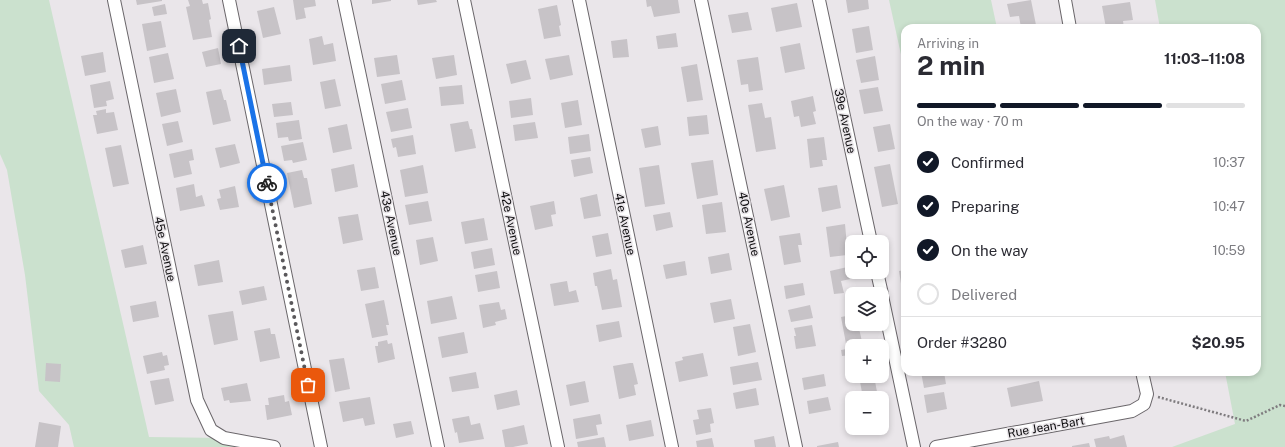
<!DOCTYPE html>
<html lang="en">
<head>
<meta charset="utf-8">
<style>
  body { margin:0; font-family:"Public Sans",sans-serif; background:#f7f7f7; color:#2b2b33; height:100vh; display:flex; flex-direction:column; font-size:15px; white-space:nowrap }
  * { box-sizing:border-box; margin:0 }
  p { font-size:13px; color:#7c7c81 }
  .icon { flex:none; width:22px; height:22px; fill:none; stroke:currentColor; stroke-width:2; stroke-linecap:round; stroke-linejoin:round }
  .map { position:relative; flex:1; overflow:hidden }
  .panel { position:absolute; left:901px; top:24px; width:360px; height:352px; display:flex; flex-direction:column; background:#fff; border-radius:12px; box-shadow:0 2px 6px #0003 }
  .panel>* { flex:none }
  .tools { position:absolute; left:845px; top:235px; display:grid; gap:8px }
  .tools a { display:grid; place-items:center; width:44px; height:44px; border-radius:8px; background:#fff; box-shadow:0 2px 6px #0003; font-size:20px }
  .pin { position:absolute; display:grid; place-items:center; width:34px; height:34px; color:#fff; margin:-17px; border-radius:8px; box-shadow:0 2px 6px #0006 }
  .courier { position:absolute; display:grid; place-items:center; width:40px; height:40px; margin:-20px; border:3px solid #1a73e8; border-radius:50%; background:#fff; color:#222; box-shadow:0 1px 5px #0007 }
  .summary em { font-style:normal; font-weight:700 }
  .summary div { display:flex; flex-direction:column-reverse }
  .summary { display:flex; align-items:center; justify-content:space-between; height:68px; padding:0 16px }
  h1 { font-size:26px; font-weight:700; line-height:30px }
  .bar { display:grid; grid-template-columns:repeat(4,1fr); gap:6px 4px; align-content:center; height:48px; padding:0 16px }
  .bar i { height:5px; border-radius:3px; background:#e1e1e2 }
  .bar .current { background:#111827 }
  .bar p { grid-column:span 4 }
  .line { display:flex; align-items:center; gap:10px; padding:0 16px; border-top:1px solid #e1e1e2 }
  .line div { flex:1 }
  ol { padding:0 16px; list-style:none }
  li { display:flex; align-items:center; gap:12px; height:44px }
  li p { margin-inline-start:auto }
  li .icon { padding:4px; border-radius:50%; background:#111827; color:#fff; stroke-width:4 }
  li:last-child { color:#7c7c81 }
  li i { width:22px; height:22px; border:2px solid #e1e1e2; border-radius:50% }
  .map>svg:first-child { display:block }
  .green { fill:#cbe1ce }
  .building { fill:#c7c3c7 }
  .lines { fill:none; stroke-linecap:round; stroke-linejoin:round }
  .street-casing { stroke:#6a666a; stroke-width:14 }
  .path { stroke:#7f7c7f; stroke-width:2.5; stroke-dasharray:2 2; stroke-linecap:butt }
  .street { stroke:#fff; stroke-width:12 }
  .done { stroke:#5a585b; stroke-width:4; stroke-dasharray:0 7.2 }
  .route { stroke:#1a73e8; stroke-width:5 }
  .labels { text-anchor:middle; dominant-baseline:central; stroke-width:3; stroke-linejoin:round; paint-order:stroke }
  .street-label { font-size:12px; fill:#0d0c0e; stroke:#eae6ea }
</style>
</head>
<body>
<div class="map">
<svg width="1285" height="447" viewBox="0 0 1285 447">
  <rect width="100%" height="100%" fill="#eae6ea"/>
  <!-- green -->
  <path class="green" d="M0,0h49l100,437 75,1 50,9h-200l-5,-22 -30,-34 -14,-116 -18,-105 -7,-16z
    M889,0h102l6,28h-92v45z
    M1155,0h130v447h-113l63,-23 -10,-52h32v-344h-97z"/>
  <!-- building -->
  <path class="building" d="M136,0h26v1l-25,4z
    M188,0h14l1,4 5,-1 3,16 -2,1 3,17 -19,3 -7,-33 4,-1z
    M293,0h22l1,6 -12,2 2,10 -10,2z
    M372,0h19v1l-19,3z
    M417,0h19l1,2 -19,3z
    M646,0h32l2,13 -26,4 -3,-11 -4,1z
    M846,0h22l1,9 -21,4z
    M1031,0l5,25 -15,3 -2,-12 -9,1 -3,-13z
    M1130,2l3,18 -10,1 1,7h-18l-4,-22z
    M797,3l5,24 -26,5 -5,-24z
    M165,4l2,10 -13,2 -2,-9z
    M557,5l4,20 -2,1 2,10 -17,3 -6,-30z
    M274,7l7,27 -18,4 -6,-27z
    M748,12l4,18 -20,3 -4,-18z
    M161,21l5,26 -19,4 -5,-27z
    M869,26l4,24 -17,3 -4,-24z
    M676,33l2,14 -20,2 -2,-13z
    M322,36l2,9 9,-2 3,18 -23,4 -4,-26z
    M627,39l2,18 -16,1 -2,-17z
    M800,43l5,26 -20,4 -5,-26z
    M218,48l3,16 -15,3 -4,-15z
    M103,52l3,20 -21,4 -4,-20z
    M168,53l6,26 -20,4 -5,-26z
    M397,55l3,19 -23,3 -3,-19z
    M454,55l3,20 -21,4 -4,-21z
    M569,55l4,20 -23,5 -5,-21z
    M875,56l4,24 -18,3 -5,-23z
    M758,57l5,33 -14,2 -1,-8 -7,1 -4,-25z
    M526,60l5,19 -20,5 -5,-20z
    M697,64l6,36 -16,2 -6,-35z
    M290,65l2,16 -28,4 -2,-16z
    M335,79l6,27 -16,3 -5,-27z
    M402,80l4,20 -21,4 -4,-20z
    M110,81l4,18 -8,2 1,5 -13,2 -4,-23z
    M462,85l2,19 -23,2 -2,-19z
    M878,87l5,24 -19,3 -5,-24z
    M176,89l5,23 -20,5 -5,-24z
    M221,89l3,11h2l5,21 -18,4 -7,-33z
    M813,96l3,15 -3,1 3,12 -15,3 -2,-11 -5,1 -3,-16z
    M531,98l2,17 -22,3 -2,-17z
    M578,100l4,25 -17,3 -4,-25z
    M291,102l2,13 -19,2 -2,-13z
    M762,103l3,15 6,-1 5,32 -20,3 -8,-47z
    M408,108l4,20 -21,4 -5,-20z
    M106,109v4l8,-1 4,18 -21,4 -4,-19h4l-1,-4z
    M707,115l2,19 -20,2 -2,-19z
    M299,120l3,19 -13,2 -1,-4 -10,1 -2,-15z
    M178,121l5,21 -16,4 -5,-22z
    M468,121l2,8h2l4,19 -21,4 -5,-28z
    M535,122l3,16 -23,3 -2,-16z
    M347,124l5,25 -19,4 -5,-25z
    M890,124l5,25 -17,3 -5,-25z
    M658,126l3,19 -16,3 -4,-19z
    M589,134l2,17 -21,3 -2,-17z
    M413,135l3,19 -18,3 -2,-10 -3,1 -2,-9z
    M824,137l3,23h-5l1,6 -13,2 -3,-29z
    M303,142l4,18 -14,3 -1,-3 -8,1 -3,-15z
    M235,144l5,19 -20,5 -5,-20z
    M121,145l8,39 -16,3 -8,-39z
    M192,149l2,11 -5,1 3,13 -18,4 -5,-24z
    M590,157l3,16 -19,4 -3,-17z
    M713,160l5,35 -21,4 -6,-36z
    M354,164l4,23 -23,5 -4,-23z
    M890,164l8,40 -16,3 -8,-40z
    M423,165l5,28 -23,4 -5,-27z
    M659,165l6,39 -20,3 -6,-39z
    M302,170l2,8h3l5,26 -18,4 -7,-35z
    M194,184l2,13 6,-2 3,11 -25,5 -4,-23z
    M784,185l6,32 -19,4 -7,-32z
    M837,185l4,23 -19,4 -4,-24z
    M235,186l4,21 -19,3 -3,-11 4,-1 -2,-8z
    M597,194l4,22 -17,3 -4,-21z
    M428,201l4,20 -23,4 -4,-20z
    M554,201l2,13 -5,1 2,11 -18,4 -5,-24z
    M722,202l4,30 -20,2 -4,-29z
    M670,212l3,15 -17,4 -3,-16z
    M358,214l5,26 -20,4 -5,-27z
    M484,218l4,22 -23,4 -4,-22z
    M845,224l2,22h-1l1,9 -17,2 -4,-30z
    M608,233l4,21 -16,3 -4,-21z
    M800,233l2,12h-4l3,17 -17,3 -5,-29z
    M433,237l5,24 -18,4 -4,-25z
    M143,245l4,19 -22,4 -4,-18z
    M492,248l3,17 -21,4 -3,-17z
    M729,253l3,17 -21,4 -3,-17z
    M219,260l4,22 -25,4 -4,-21z
    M685,261l2,14 -21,4 -3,-14z
    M852,266v6h1l2,6 -14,3 3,12 -10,1 -4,-23z
    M375,267l4,21 -18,3 -4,-21z
    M611,269l2,11 4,-1 5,28 -20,3 -5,-24h-2l-2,-13z
    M905,270v19l-3,1 -3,-19z
    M497,271l3,17 -22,4 -3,-17z
    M567,281l2,11 7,-2 3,12 -25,4 -4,-22z
    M803,283l2,12 -19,4 -2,-13z
    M264,286l3,14 -25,5 -3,-14z
    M452,296l5,23 -26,5 -4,-23z
    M731,299l4,20 -21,4 -4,-20z
    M384,300l5,25h-3l2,10 -16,3 -7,-34z
    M156,301l3,16 -26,5 -3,-16z
    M499,302l2,8 4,-1 2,10 -12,3 1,3 -13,3 -4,-23z
    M810,305l3,13 -22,4 -3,-12z
    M233,311l5,29 -24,5 -6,-30z
    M852,315v9h6l5,22h-11v9l-10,1 -1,-6 6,-1 -6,-32z
    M619,321l3,16 -23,5 -3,-17z
    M750,324l6,28 -18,4 -5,-29z
    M812,325l4,21 -20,3 -2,-13h2l-2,-8z
    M270,328l1,6h4l5,24 -20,4 -6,-31z
    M464,332l4,21 -26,5 -4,-21z
    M387,340l1,4 4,-1 3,16 -17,4 -3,-17h3v-4z
    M162,352l1,4 4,-1 2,10 -5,1 1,4 -18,4 -4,-18z
    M703,353l5,23 -29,6 -4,-20 8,-2 -1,-3z
    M344,358l6,31 -15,3 -6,-32z
    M758,362l4,18 -29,5 -3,-18z
    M46,363l15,1 -1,18 -15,-1z
    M630,363h3l5,21 -4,1 2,10 -17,4 -6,-33z
    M476,372l3,16 -27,4 -3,-15z
    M921,372h23l2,12 -22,4z
    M824,374l2,12 -22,4 -2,-12z
    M859,376h15l4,21 -15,1z
    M169,378l5,23 -19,4 -5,-24z
    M585,381l4,21 -19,4 -4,-21z
    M1039,381l4,20 -32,6 -4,-19z
    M247,383l4,18 -21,2 -1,-3 -5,1 -3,-13z
    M756,388l3,17 -23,4 -3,-16z
    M517,390l3,15 -23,5 -3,-15z
    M944,392l3,17 -20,4 -3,-18z
    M284,395l1,7 4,-1 3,14 -25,5 -2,-15h4l-1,-7z
    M370,397l5,27 -10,2 -2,-8 -20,4 -4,-20z
    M828,397l3,13 -22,4 -2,-13z
    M711,408l3,15 -4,1 1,8 -15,3 -3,-15 6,-1 -2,-9z
    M600,414l2,10 -6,1 2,10 -22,4 -3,-20z
    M469,416l2,9 9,-2 4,16 -25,4 -2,-11 -2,1 -3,-14z
    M651,420l3,16 -25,5 -3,-16z
    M411,421l3,13 -18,4 -3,-14z
    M39,422l22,4 -3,21h-23z
    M524,425l4,19 -15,3h-8l-3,-17z
    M1124,435l3,12h-31l-2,-8 15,-3 1,3z
    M774,436l2,11h-21l-1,-7z
    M604,437l2,10h-28l-1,-5z
    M712,438l2,9h-17l-1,-6z
    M838,442l1,5h-22v-1z
    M1089,443l1,4h-18v-1z"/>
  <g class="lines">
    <defs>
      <path id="street" d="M114,0l83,400 14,30 13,8 50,9
        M229,0l92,447
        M344,0l94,447
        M464,0l94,447
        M579,0l93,447
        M701,0l95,447
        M819,0l52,242
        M1065,0l5,28
        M877,272l5,22
        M882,296l32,151
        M936,447l196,-36 12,-7 3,-10 -5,-22"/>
    </defs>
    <!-- street casing -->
    <use href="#street" class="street-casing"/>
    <!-- path -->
    <path class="path" d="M1158,397l88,24 34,-16 5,1"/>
    <!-- street -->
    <use href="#street" class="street"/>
  </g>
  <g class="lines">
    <!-- done -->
    <path class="done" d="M267,183l41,202"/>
    <!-- route -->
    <path class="route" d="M239,46l28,137"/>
  </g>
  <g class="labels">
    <!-- street labels -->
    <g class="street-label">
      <text transform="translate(845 121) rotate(78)">39e Avenue</text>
      <text transform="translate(391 223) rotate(78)">43e Avenue</text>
      <text transform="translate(511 223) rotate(78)">42e Avenue</text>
      <text transform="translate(625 224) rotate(78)">41e Avenue</text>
      <text transform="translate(749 224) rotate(78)">40e Avenue</text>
      <text transform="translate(165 249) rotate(78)">45e Avenue</text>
      <text transform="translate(1046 427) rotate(-10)">Rue Jean-Bart</text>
    </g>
  </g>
</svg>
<div class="tools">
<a><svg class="icon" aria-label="locate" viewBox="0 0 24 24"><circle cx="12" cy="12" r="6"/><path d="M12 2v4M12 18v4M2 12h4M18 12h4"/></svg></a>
<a><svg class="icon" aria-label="layers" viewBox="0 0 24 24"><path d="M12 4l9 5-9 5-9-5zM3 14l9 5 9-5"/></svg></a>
<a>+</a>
<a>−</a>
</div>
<div class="pin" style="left:308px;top:385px;background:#ea580c"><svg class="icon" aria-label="bag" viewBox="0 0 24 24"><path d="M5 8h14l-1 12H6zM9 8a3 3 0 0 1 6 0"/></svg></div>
<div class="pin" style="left:239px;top:46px;background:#1f2937"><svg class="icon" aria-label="home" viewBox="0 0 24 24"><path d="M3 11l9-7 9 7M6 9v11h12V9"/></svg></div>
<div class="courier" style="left:267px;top:183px"><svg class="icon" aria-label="bike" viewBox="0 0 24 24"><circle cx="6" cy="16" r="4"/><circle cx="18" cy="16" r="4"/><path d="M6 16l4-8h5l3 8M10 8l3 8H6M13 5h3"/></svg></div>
<section class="panel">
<div class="summary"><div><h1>2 min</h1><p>Arriving in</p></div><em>11:03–11:08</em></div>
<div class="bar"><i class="current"></i><i class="current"></i><i class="current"></i><i></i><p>On the way · 70 m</p></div>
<ol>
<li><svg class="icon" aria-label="check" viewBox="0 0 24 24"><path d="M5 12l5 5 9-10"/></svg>Confirmed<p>10:37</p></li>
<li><svg class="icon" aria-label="check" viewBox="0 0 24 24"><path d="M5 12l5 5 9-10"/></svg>Preparing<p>10:47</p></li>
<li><svg class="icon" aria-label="check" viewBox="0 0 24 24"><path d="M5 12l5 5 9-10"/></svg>On the way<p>10:59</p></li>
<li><i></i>Delivered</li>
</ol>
<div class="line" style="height:52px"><div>Order #3280</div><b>$20.95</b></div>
</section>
</div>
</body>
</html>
